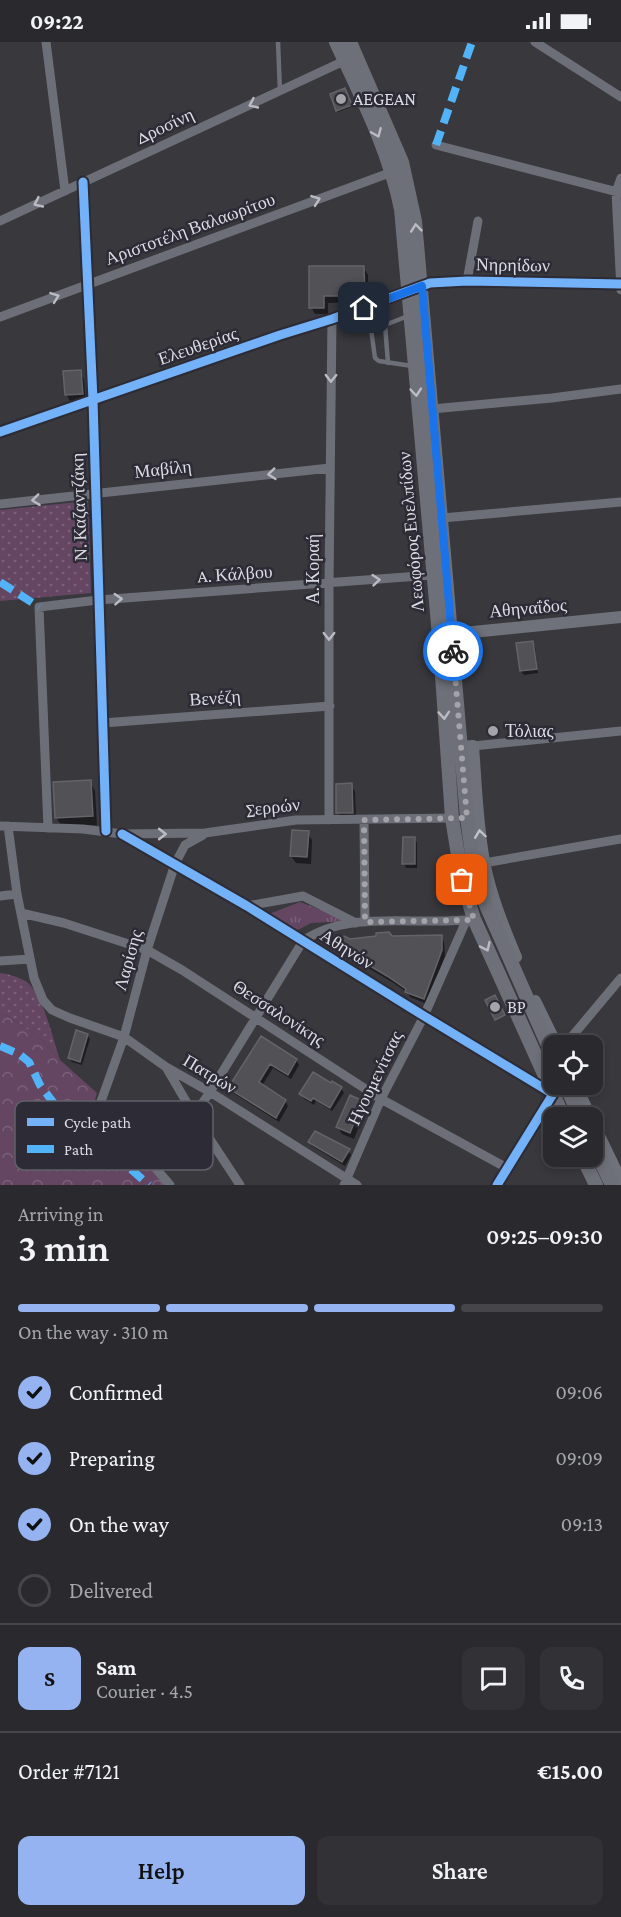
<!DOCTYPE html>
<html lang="en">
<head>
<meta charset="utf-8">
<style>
  body { margin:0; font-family:"Crimson Pro",serif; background:#323236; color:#f1f3f6; height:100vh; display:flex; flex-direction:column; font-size:22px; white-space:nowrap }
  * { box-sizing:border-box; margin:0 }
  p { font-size:20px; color:#a5a7aa }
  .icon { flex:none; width:33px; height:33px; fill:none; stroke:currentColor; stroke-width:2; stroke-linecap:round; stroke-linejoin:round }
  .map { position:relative; height:1143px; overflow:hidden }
  .drawer { display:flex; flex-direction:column; background:#2a2a2e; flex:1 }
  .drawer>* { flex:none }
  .fabs { position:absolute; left:543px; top:993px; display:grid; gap:12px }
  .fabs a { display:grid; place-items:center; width:60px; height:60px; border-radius:12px; background:#2a2a2e; box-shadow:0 3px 9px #0003,0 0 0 2px #46464a; font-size:30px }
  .pin { position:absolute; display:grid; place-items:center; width:51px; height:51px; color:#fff; margin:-26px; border-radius:12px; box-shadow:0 3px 9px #0006 }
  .courier { position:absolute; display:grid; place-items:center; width:60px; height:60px; margin:-30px; border:4px solid #1a73e8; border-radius:50%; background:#fff; color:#222; box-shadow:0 2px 8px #0007 }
  .head em { font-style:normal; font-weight:600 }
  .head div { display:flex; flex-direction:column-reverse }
  .head { display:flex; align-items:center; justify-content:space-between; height:102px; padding:0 18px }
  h1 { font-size:39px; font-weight:600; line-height:45px }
  .bar { display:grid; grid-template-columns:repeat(4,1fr); gap:9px 6px; align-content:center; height:72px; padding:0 18px }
  .bar i { height:8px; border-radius:4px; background:#46464a }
  .bar .on { background:#95b2f1 }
  .bar p { grid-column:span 4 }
  .line { display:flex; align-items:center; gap:15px; padding:0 18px; border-top:2px solid #46464a }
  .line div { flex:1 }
  .round { display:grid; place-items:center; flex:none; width:63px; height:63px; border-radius:12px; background:#323236 }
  ol { padding:0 18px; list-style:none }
  li { display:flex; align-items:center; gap:18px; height:66px }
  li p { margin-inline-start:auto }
  li .icon { padding:6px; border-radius:50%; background:#95b2f1; color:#111; stroke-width:4 }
  li:last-child { color:#a5a7aa }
  li i { width:33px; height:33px; border:3px solid #46464a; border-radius:50% }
  .button { display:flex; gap:12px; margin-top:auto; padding:12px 18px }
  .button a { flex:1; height:69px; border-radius:12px; background:#95b2f1; color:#111; font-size:24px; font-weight:600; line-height:69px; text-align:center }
  .button a+a { background:#323236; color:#f1f3f6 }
  .status { display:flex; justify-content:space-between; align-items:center; height:42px; padding:0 30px; background:#2a2a2e; direction:ltr }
  .status svg { height:16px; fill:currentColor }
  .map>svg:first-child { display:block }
  .grass { fill:url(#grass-dots) }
  .forest { fill:url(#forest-crowns) }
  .park { fill:url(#park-tufts) }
  .shadow { fill:#0007 }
  .building { fill:#525155; stroke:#646367; stroke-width:1.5 }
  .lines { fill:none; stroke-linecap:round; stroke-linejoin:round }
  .lane { stroke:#6d6f78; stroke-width:4.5 }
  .street { stroke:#6d6f78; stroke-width:9 }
  .secondary { stroke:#6f727a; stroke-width:12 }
  .primary { stroke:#6e7079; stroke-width:14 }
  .quiet { stroke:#52b3f8; stroke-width:8; stroke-dasharray:15 8; stroke-linecap:butt }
  .cycleway-casing { stroke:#2c2b36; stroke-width:13 }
  .cycleway { stroke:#73b2f8; stroke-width:9 }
  .oneway { stroke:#bbbbc3 }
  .oneway2 { stroke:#bbbcc3 }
  .oneway3 { stroke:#c1c2c9 }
  .done { stroke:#a3a3a9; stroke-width:6; stroke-dasharray:0 10.8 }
  .route { stroke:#1a73e8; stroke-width:8 }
  .poi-dot { fill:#a3a3a9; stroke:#2c2b36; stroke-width:2 }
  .labels { text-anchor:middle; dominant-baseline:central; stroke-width:5; stroke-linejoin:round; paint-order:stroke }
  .poi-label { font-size:18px; fill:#dcdce3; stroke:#2c2b36; text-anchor:start }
  .street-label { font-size:18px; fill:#dcdce3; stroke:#2c2b36 }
  .key { fill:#2c2b36; stroke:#61606a; stroke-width:1.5 }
  .key-label { font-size:16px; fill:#dcdce3 }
</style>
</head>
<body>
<div class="status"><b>09:22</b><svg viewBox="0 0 49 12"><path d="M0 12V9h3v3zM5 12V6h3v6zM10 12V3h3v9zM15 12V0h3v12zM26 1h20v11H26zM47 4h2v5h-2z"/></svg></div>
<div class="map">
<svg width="621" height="1143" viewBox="0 0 621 1143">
  <defs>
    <pattern id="grass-dots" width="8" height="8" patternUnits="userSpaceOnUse" patternTransform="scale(1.5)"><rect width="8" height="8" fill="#644663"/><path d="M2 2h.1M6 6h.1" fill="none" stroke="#7a6079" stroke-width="1.8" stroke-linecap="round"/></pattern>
    <pattern id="forest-crowns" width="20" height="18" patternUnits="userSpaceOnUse" patternTransform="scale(1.5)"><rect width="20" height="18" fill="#644663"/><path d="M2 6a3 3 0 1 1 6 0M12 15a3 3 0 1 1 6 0" fill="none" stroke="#7a6079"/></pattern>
    <pattern id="park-tufts" width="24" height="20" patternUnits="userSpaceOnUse" patternTransform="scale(1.5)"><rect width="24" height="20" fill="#644663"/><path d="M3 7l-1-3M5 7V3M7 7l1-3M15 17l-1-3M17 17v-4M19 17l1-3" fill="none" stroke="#7a6079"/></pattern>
  </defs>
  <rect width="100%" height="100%" fill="#38383d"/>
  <!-- grass -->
  <path class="grass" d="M88,459l3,92 -91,8v-91z
    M0,931c9,1 24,5 30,12 16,20 22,51 30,75l-19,-21 -36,-25 -5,1z"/>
  <!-- forest -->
  <path class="forest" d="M5,972l36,25 19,21 37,33 -3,10 3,13 55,49 16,20h-168v-170z"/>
  <!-- park -->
  <path class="park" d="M300,860l50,19 -39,2 -15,8 -27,-17z"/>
  <!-- shadow -->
  <path class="shadow" d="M345,48l6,17 -13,5 -6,-18z
    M311,226h53l4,7v27l-40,1v11h-13l-4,-7z
    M80,330l4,7 2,22h-16l-4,-7z
    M532,600l3,5 3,26 -14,2 -3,-4z
    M90,740l5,9 2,34 -35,2 -6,-10z
    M351,743l4,7 1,27h-14l-4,-7z
    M308,791l4,7 -1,24 -15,-1 -5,-7z
    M415,797l2,4v25h-11l-2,-4z
    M377,895h64l3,5 1,14 -18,48 -17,-7 -3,-5 -15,-10 -56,-33 -3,-5z
    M87,993l3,4 -8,26 -10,-3 -3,-4z
    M261,996l35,22 3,5 -8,14 -18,-11 -11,18 23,15 3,5 -9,16 -46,-29 -3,-5z
    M341,1046l3,5 -12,18 -16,-10 -2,4 -11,-7 -2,-4z
    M362,1060l4,7 -12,30 -12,-5 -4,-7z
    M310,1100l38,8 3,5 -6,11 -33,-20z"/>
  <!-- building -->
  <path class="building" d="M345,46l7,17 -16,6 -6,-17z
    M309,224h55l1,30h-41v12h-15z
    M81,328l2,24 -18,1 -2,-24z
    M533,599l4,28 -17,2 -4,-28z
    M91,738l2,36 -38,2 -2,-36z
    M352,741l1,30h-17v-29z
    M292,788l17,1 -2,26 -17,-1z
    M403,795h12v27h-13z
    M389,890l3,4 50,-1v15l-18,49 -19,-7 1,-3 -19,-13 -56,-33 13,-7 6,3 26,-3v-3z
    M495,953l10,20 -10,5 -10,-20z
    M76,988l12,4 -8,28 -12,-4z
    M261,994l36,23 -9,16 -18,-11 -11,18 27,18 -10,18 -48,-30z
    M313,1030l18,11 1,-2 10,6 -12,21 -17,-10 -2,3 -12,-7z
    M350,1053l13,6 -13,32 -14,-6z
    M315,1089l35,18 -8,13 -34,-20z"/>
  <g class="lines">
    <!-- lane -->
    <path class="lane" d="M278,0l2,50
      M380,260l2,18
      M385,283l-1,-4h-4l-9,8 4,29 4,3 33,5
      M385,283l3,38
      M385,283l23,-9"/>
    <!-- street -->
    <path class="street" d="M46,0l19,149
      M535,0l86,55
      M436,103l185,48
      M621,136l-5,14 5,98
      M83,140l10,218 13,431
      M0,179l344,-160
      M467,239l11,-60
      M0,275l392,-145
      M432,367l120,-11 69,-9
      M0,390l280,-97 52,-16 98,-36 37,-2 153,3
      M0,462l330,-36
      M442,476l179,-16
      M103,681l227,-17
      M473,704l148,-15
      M329,778v-236l3,-265
      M364,778l1,102
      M0,784l83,3 39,5 83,-1 91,-13 159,-2
      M8,784l9,68 17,84 9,22 9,10 18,8 54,19 42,30 44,25 147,93
      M48,786l-9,-221 59,-7 335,-25
      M122,792l125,72 177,110 129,78 -56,91
      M484,821l137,-24
      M0,854l17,-2
      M247,864l56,-10 53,27
      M21,871l43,10 83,27 35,20 199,129 126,69
      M0,919l30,-2
      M564,1004l57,-68
      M166,1025l28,48 46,70
      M194,1073l16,-23 93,-151c47,-33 117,-14 171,-22
      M170,1143l-43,-50 -24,-22 -4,-6 25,-70 23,-87 28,-86 10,-19 18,-10
      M344,1143l37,-86 43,-83 42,-95"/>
    <!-- secondary -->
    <path class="secondary" d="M443,593l178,-18
      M461,705l12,-1c3,39 4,77 11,115 6,33 19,65 32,96
      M535,959l22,45
      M575,1042l16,34
      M592,1079l29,60"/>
    <!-- primary -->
    <path class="primary" d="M336,0c25,54 53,108 65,167l39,438 12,171 10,62 12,39 90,199
      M350,0l52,120 13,59 52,597 8,57 6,19 73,165
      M565,1042l16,34
      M592,1101l20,42
      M582,1114l14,29"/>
    <!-- quiet -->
    <path class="quiet" d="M436,103l36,-103
      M0,540l39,25
      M0,1004l19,8 10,8 11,23 25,33 43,31 41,36"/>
    <defs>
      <path id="cycleway" d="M83,140l10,218 13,431
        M0,390l280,-97 52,-16 98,-36 37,-2 153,3
        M122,792l125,72 177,110 129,78 -56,91"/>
    </defs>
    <!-- cycleway casing -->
    <use href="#cycleway" class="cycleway-casing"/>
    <!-- cycleway -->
    <use href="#cycleway" class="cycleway"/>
  </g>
  <!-- one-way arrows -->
  <defs><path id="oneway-chevron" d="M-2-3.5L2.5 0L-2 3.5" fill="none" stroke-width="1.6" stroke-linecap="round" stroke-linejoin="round" transform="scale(1.5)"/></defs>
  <g class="oneway">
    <use href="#oneway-chevron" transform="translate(253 62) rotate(155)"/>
    <use href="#oneway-chevron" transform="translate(316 158) rotate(-20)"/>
    <use href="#oneway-chevron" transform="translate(38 161) rotate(155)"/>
    <use href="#oneway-chevron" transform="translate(55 255) rotate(-20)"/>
    <use href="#oneway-chevron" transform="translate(331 336) rotate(91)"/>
    <use href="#oneway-chevron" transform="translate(272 432) rotate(174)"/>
    <use href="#oneway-chevron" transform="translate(36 458) rotate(173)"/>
    <use href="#oneway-chevron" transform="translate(376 538) rotate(-5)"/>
    <use href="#oneway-chevron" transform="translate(118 557) rotate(-4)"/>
    <use href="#oneway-chevron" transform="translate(329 594) rotate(90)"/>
    <use href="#oneway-chevron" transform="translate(162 792)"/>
  </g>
  <g class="oneway2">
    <use href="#oneway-chevron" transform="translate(377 91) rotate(67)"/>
    <use href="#oneway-chevron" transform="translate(416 186) rotate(-96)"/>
    <use href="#oneway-chevron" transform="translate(416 350) rotate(85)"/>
    <use href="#oneway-chevron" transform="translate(444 673) rotate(86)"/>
    <use href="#oneway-chevron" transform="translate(486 905) rotate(65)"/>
  </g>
  <use class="oneway3" href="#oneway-chevron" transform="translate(480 792) rotate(-98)"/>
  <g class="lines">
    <!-- done -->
    <path class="done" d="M453,609l14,167 -103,2 1,102 109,-2 -12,-40"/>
    <!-- route -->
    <path class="route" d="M364,266l58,-22 31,365"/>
  </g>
  <!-- markers -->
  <g class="poi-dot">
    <circle cx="341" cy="57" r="6"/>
    <circle cx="493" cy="689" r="6"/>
    <circle cx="495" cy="965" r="6"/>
  </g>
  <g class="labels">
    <!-- poi labels -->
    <g class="poi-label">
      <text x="353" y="57">AEGEAN</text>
      <text x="505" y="689">Τόλιας</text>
      <text x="507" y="965">BP</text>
    </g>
    <!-- street labels -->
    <g class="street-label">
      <text transform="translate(165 84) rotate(-25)">Δροσίνη</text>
      <text transform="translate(190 187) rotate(-20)">Αριστοτέλη Βαλαωρίτου</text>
      <text transform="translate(513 223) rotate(1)">Νηρηίδων</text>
      <text transform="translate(198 304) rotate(-19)">Ελευθερίας</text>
      <text transform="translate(163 427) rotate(-6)">Μαβίλη</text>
      <text transform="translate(79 465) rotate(-92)">Ν. Καζαντζάκη</text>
      <text transform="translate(411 490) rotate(-95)">Λεωφόρος Ευελπίδων</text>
      <text transform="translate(313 527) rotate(-90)">Α. Κοραή</text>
      <text transform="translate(235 532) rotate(-4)">A. Κάλβου</text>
      <text transform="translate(528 566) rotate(-5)">Αθηναΐδος</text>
      <text transform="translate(215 656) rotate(-4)">Βενέζη</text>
      <text transform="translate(273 765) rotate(-6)">Σερρών</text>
      <text transform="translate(347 907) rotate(32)">Αθηνών</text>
      <text transform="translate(128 918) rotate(-74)">Λαρίσης</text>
      <text transform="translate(279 971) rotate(33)">Θεσσαλονίκης</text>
      <text transform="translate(210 1032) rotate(31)">Πατρών</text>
      <text transform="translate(375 1036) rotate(-64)">Ηγουμενίτσας</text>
    </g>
  </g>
  <!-- legend -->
  <rect x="15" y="1059" width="198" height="69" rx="9" class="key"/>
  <rect x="27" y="1076" width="27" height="8" fill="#73b2f8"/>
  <rect x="27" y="1103" width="27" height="8" fill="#52b3f8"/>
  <g class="key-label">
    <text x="64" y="1086">Cycle path</text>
    <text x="64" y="1113">Path</text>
  </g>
</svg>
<div class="fabs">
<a><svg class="icon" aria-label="locate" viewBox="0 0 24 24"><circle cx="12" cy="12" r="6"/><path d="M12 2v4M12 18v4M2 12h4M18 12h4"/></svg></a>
<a><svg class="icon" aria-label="layers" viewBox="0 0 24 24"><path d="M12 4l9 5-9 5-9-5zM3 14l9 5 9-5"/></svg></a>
</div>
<div class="pin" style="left:462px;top:838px;background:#ea580c"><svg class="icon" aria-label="bag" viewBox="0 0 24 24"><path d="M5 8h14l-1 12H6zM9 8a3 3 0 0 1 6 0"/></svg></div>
<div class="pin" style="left:364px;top:266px;background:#1f2937"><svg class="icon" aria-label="home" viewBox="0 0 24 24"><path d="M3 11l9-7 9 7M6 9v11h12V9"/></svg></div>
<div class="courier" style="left:453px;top:609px"><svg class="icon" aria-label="bike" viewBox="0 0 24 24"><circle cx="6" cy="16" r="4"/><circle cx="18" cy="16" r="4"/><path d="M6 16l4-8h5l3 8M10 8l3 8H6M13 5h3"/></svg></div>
</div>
<section class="drawer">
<div class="head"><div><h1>3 min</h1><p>Arriving in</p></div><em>09:25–09:30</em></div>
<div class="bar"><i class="on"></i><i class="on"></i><i class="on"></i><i></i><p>On the way · 310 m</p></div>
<ol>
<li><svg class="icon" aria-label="check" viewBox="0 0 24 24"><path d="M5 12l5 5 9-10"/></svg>Confirmed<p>09:06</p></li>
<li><svg class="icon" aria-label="check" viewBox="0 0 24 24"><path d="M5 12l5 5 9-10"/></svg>Preparing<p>09:09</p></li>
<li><svg class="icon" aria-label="check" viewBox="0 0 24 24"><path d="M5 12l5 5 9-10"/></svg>On the way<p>09:13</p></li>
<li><i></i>Delivered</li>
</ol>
<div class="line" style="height:108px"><b class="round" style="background:#95b2f1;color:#111">S</b><div><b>Sam</b><p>Courier · 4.5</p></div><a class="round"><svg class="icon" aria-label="chat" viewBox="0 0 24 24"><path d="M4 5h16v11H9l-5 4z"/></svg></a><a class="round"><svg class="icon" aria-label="phone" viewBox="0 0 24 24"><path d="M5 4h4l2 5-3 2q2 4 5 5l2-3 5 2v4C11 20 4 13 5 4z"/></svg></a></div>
<div class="line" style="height:78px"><div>Order #7121</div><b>€15.00</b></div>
<div class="button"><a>Help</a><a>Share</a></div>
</section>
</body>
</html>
